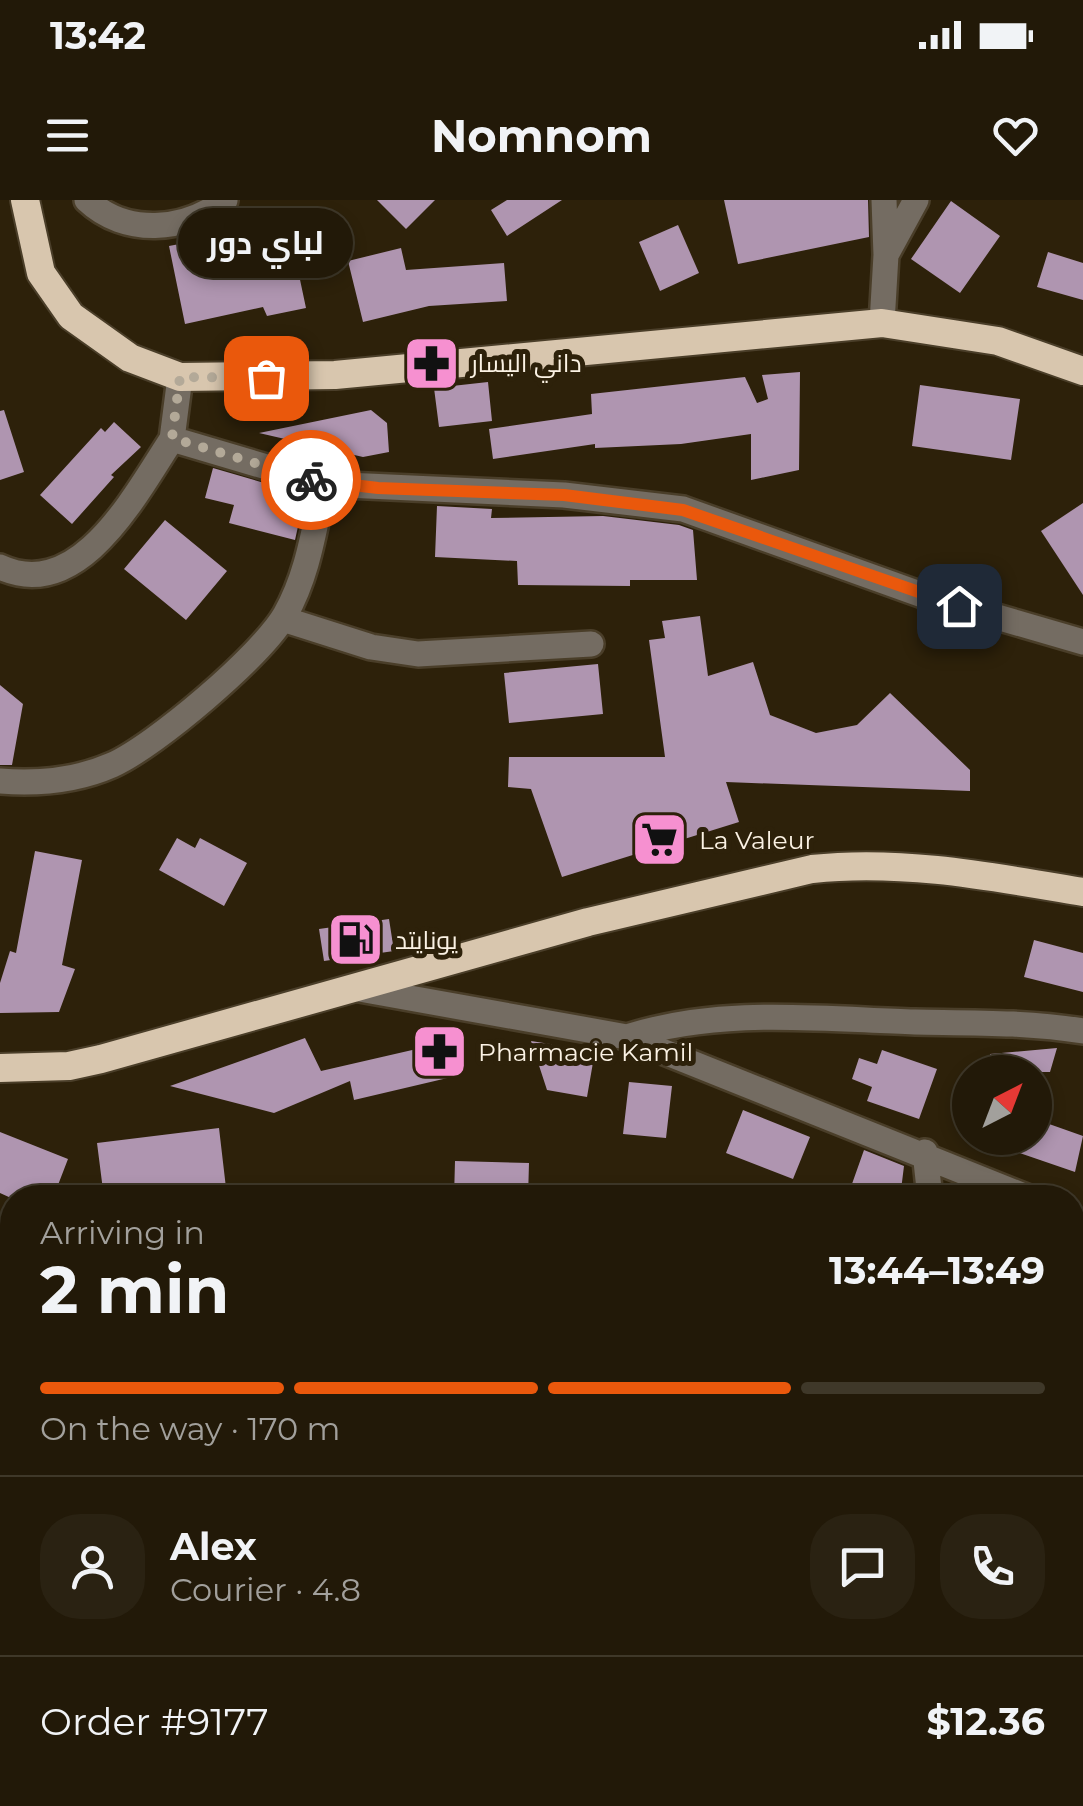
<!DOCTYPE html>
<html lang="en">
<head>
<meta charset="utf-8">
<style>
  body { margin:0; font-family:Montserrat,Cairo,sans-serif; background:#2a2212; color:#f1f3f6; height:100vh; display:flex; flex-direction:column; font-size:38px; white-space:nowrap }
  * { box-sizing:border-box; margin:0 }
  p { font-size:32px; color:#a2a09c }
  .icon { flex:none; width:55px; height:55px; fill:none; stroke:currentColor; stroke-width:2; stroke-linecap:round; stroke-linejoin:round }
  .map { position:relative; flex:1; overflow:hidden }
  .details { position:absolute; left:0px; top:985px; width:1085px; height:622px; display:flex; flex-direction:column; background:#221908; border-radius:40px 40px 0 0; box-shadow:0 5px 15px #0003,0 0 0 2px #3f3829 }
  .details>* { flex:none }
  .needle { width:65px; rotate:42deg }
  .buttons { position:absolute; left:952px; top:855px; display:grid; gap:20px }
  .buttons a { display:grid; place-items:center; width:100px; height:100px; border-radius:50%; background:#221908; box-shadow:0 5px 15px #0003,0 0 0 2px #3f3829; font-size:50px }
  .pin { position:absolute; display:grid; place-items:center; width:85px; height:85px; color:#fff; margin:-42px; border-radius:20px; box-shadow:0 5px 15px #0006 }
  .courier { position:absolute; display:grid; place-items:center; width:100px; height:100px; margin:-50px; border:8px solid #ea580c; border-radius:50%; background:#fff; color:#222; box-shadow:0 2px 12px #0007 }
  .bubble { position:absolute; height:70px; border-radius:35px; background:#221908; box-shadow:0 5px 15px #0003,0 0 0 2px #3f3829; font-size:32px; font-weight:700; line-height:70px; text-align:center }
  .summary em { font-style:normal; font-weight:700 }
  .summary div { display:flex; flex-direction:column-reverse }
  .summary { display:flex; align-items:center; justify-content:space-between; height:170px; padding:0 40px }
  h1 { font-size:65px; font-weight:700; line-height:75px }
  .bar { display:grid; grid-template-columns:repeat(4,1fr); gap:15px 10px; align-content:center; height:120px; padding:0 40px }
  .bar i { height:12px; border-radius:8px; background:#3f3829 }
  .bar .current { background:#ea580c }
  .bar p { grid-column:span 4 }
  .line { display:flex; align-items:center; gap:25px; padding:0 40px; border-top:2px solid #3f3829 }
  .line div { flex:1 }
  .round { display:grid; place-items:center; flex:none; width:105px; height:105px; border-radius:40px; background:#2a2212 }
  .status { display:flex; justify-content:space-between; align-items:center; height:70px; padding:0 50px; background:#221908; direction:ltr }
  .status svg { height:28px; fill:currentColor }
  header { display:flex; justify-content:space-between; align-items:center; height:130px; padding:0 40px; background:#221908; font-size:45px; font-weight:700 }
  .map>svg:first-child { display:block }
  .building { fill:#af95b0 }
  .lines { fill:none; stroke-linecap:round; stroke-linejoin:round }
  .minor-casing { stroke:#4a3e29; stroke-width:30 }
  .trunk-casing { stroke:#4a3e29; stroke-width:32 }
  .minor { stroke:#746c62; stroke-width:25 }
  .trunk { stroke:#d8c6ae; stroke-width:28 }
  .done { stroke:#b3a998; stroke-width:10; stroke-dasharray:0 18 }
  .route { stroke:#ea580c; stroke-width:12 }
  .labels { text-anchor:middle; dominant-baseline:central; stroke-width:10; stroke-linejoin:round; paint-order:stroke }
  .poi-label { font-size:25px; fill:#fbf2e4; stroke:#2d210a; text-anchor:start }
</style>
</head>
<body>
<div class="status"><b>13:42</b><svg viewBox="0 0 49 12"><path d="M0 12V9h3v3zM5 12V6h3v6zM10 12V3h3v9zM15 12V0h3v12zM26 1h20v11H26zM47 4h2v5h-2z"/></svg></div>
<header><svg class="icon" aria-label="menu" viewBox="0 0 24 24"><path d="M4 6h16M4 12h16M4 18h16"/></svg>Nomnom<svg class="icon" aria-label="heart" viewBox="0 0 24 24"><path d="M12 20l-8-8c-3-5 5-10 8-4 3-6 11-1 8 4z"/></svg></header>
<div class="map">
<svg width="1083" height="1606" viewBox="0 0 1083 1606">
  <rect width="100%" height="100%" fill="#2d210a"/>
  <!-- building -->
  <path class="building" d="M377,0h58l-29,29z
    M507,0h55l-55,36 -16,-26z
    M724,0h144l1,37 -131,27z
    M951,1l49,35 -40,57 -49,-34z
    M288,23l18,85 -39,8 -4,-9 -78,17 -16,-78z
    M678,25l21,48 -39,18 -21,-49z
    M401,48l5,22 98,-7 3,38 -78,5 -66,16 -15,-61z
    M1048,52l35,11v37l-46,-13z
    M800,172l-1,98 -48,10v-46l-70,10 -86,4v-4l-102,15 -4,-30 103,-15 -1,-20 154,-17 12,26 11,-4 -6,-24z
    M488,182l4,39 -53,6 -5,-39z
    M920,185l100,14 -9,61 -99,-14z
    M4,210l20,62 -24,8v-69z
    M371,210l16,13 2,29 -26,5 -104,-24z
    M114,222l27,25 -30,28 3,2 -42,47 -32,-29 61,-67 4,4z
    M213,268l92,27 -10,45 -66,-17 5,-18 -29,-7z
    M1083,303v92l-42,-64z
    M437,306l55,3 -1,9 112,-2 76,9 14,5 4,50h-67v6l-112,-1 -1,-24 -82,-4z
    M165,320l62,51 -41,49 -62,-51z
    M700,416l8,60 45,-14 17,53 46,18 41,-8 33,-32 80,77v21l-244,-9 13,40 -177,55 -31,-88 -23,-2 1,-30h156l-16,-117 16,-2 -3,-17z
    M598,464l5,50 -94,9 -5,-50z
    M0,485l23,19 -11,61h-12z
    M177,638l18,10 5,-10 47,25 -23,43 -65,-36z
    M35,651l47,9 -20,105 13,4 -16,43 -59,1v-30l10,-32 6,2z
    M389,719l5,32 -70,10 -5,-32z
    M1034,740l49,13v39l-59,-15z
    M305,838l16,33 126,-29 9,34 -102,24 -4,-19 -76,32 -104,-27z
    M531,841l64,10 -8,46 -40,-7z
    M1057,848l-7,24h-60v-18z
    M882,850l55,19 -18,50 -52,-18 5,-14 -20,-8 7,-21 18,6z
    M629,882l43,4 -6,52 -43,-4z
    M743,910l67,27 -17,42 -67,-26z
    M1035,919l48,17 -8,36 -90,-31 50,-3z
    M219,928l7,60 -74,10h-48l-7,-55z
    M0,932l68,27 -15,39h-42l-11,-5z
    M864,950l40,16 -4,32h-53z
    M455,961l74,2 -1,35h-74z"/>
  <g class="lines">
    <defs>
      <path id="minor" d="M87,0c38,36 98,32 138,0
        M884,0l2,55
        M882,123l4,-68 30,-55
        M180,177l-8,62 152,45 240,11 119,14 245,88 155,45
        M0,367c80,37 136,-74 172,-128
        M283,419l88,28 47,7 173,-10
        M0,581c39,3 76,0 112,-16 43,-19 149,-109 173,-150 23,-40 29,-86 39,-131
        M354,788l273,49 402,161
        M627,837c93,-30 193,-18 288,-15 56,1 112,0 168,9
        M925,952l5,46
        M1072,1020l11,5
        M1072,1539l11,5
        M0,1576l12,-5
        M379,1595l9,11
        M526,1595l55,11
        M1063,1595v11"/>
      <path id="trunk" d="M25,0l16,73 30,43 59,42 50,19 155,-2 547,-52 116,18 85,30
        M0,868l69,-2 32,-7 487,-137 224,-53c90,-10 182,8 271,23"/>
    </defs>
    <!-- minor casing -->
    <use href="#minor" class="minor-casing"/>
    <!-- trunk casing -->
    <use href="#trunk" class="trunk-casing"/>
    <!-- minor -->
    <use href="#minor" class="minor"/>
    <!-- trunk -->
    <use href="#trunk" class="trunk"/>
  </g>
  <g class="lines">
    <!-- done -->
    <path class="done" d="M266,178l-86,-1 -8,61 139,42"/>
    <!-- route -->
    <path class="route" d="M311,280l67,8 186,7 119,15 276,96"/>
  </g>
  <!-- icons -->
  <defs>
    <symbol id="pharmacy-square" viewBox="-11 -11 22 22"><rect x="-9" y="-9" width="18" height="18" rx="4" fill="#f690d0" stroke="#2d210a"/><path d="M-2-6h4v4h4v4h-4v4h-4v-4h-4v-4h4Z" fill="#111"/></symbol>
    <symbol id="supermarket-square" viewBox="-11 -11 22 22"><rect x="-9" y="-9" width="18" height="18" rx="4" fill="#f690d0" stroke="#2d210a"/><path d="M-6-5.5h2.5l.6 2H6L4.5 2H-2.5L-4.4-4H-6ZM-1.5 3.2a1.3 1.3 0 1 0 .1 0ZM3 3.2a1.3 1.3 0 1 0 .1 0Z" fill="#111"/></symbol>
    <symbol id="fuel-square" viewBox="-11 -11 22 22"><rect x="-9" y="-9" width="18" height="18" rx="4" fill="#f690d0" stroke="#2d210a"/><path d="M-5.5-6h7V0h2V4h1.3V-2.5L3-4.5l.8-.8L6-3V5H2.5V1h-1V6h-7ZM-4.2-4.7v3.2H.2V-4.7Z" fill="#111"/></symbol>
  </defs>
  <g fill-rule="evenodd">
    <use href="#pharmacy-square" x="400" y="132" width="63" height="63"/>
    <use href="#supermarket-square" x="628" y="608" width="63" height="63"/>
    <use href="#fuel-square" x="324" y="708" width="63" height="63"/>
    <use href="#pharmacy-square" x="408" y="820" width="63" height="63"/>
  </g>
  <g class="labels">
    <!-- poi labels -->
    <g class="poi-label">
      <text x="471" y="163">داني اليسار</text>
      <text x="699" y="640">La Valeur</text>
      <text x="395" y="740">يونايتد</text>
      <text x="478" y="852">Pharmacie Kamil</text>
    </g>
  </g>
</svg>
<div class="buttons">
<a><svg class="needle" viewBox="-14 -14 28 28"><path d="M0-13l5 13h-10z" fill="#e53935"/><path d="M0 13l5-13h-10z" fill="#a2a09c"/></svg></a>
</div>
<div class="pin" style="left:266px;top:178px;background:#ea580c"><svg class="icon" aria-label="bag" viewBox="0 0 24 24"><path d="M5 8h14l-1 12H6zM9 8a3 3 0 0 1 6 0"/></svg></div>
<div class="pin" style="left:959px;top:406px;background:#1f2937"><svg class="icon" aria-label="home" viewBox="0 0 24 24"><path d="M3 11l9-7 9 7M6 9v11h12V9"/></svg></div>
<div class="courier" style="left:311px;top:280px"><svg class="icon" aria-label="bike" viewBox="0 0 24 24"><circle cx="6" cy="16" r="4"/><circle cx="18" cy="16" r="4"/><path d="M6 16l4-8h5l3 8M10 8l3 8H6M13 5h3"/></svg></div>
<div class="bubble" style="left:178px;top:8px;width:175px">لباي دور</div>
<section class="details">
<div class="summary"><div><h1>2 min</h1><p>Arriving in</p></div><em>13:44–13:49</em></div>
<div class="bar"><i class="current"></i><i class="current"></i><i class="current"></i><i></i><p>On the way · 170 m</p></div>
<div class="line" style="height:180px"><a class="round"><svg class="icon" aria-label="person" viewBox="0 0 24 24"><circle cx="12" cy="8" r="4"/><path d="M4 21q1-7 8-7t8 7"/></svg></a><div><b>Alex</b><p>Courier · 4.8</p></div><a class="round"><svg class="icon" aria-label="chat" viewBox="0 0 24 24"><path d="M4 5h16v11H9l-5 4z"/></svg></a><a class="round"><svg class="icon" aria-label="phone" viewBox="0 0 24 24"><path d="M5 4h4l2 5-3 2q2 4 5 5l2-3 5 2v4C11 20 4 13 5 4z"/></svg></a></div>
<div class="line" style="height:130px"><div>Order #9177</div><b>$12.36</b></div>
</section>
</div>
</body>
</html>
